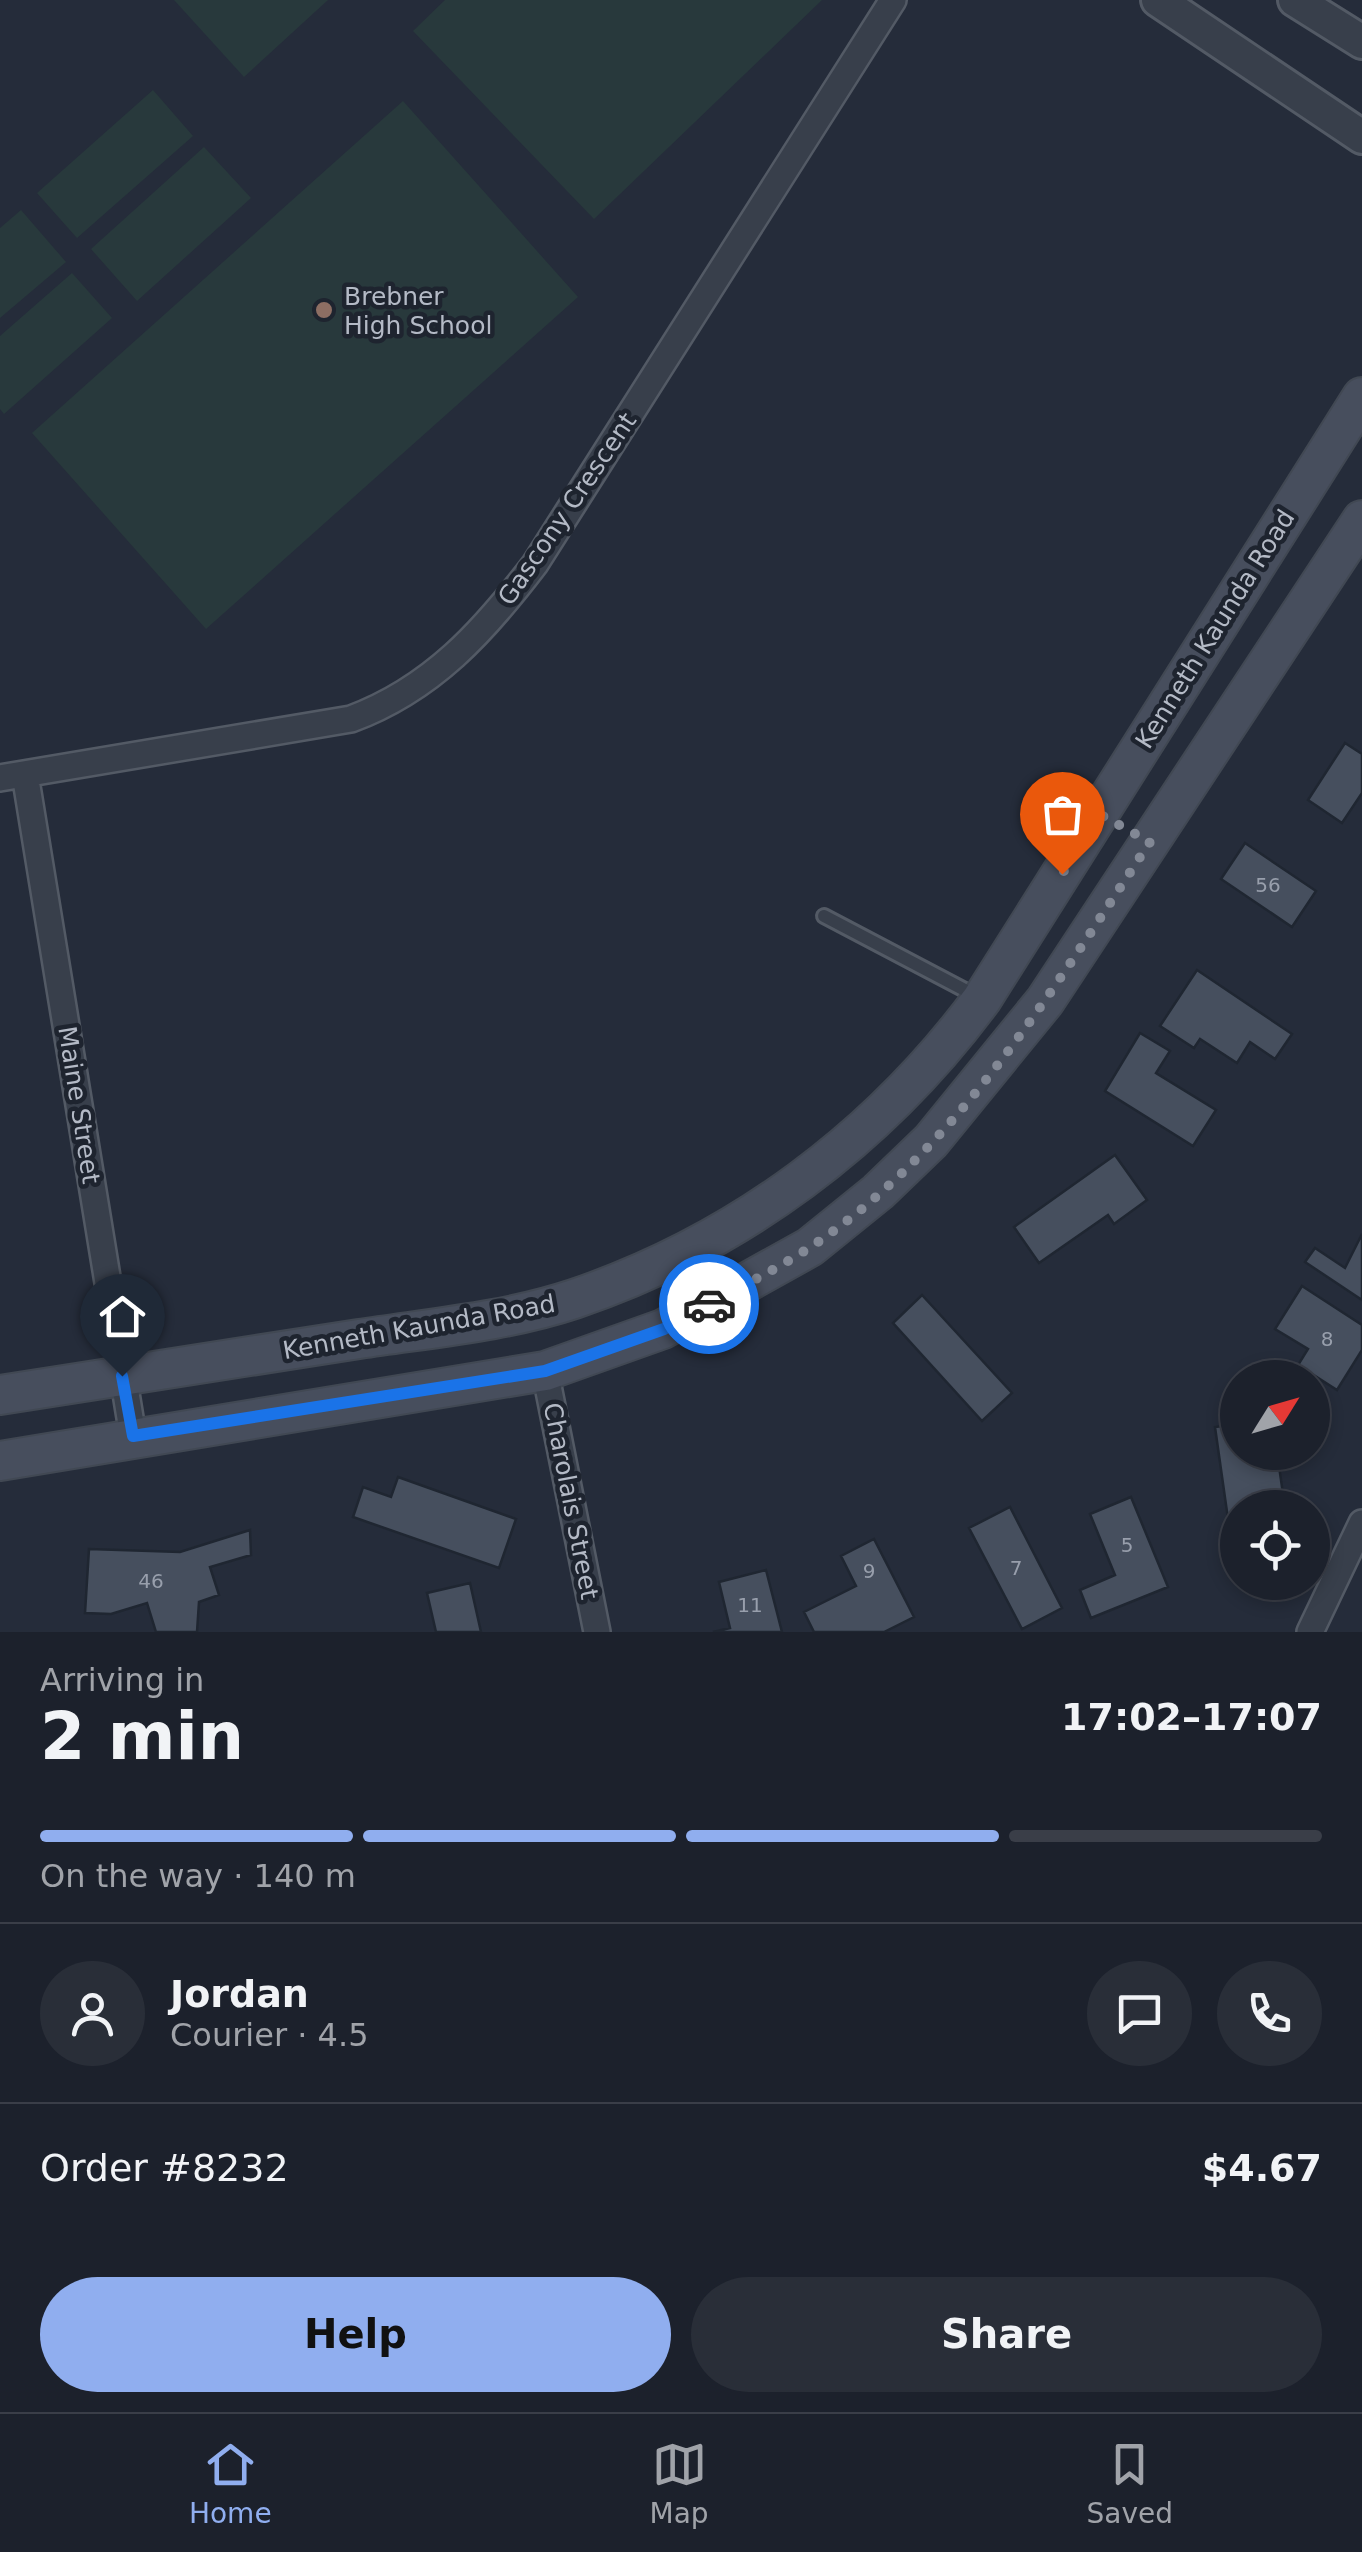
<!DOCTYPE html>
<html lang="en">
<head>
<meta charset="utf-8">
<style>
  body { margin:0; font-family:"DejaVu Sans",sans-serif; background:#292e38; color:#f1f3f6; height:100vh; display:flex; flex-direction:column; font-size:38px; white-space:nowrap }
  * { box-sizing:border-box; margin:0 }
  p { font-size:32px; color:#a0a3a9 }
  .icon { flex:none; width:55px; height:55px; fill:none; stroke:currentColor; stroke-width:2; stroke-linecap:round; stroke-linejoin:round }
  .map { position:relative; height:1632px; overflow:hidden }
  .details { display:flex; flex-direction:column; background:#1c212c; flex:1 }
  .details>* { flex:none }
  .needle { width:65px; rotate:53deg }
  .buttons { position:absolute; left:1220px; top:1360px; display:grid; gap:20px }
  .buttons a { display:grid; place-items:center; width:110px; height:110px; border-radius:50%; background:#1c212c; box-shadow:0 5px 15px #0003,0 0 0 2px #3a3e48; font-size:50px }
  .pin { position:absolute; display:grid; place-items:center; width:85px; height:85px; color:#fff; margin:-102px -42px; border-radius:50% 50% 50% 0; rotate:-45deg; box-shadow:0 0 10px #0007 }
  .pin .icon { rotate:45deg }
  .courier { position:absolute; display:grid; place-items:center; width:100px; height:100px; margin:-50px; border:8px solid #1a73e8; border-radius:50%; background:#fff; color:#222; box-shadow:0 2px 12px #0007 }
  .head em { font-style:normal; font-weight:700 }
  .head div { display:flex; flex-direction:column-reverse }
  .head { display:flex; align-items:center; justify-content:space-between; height:170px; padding:0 40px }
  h1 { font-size:65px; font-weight:700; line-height:75px }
  .bar { display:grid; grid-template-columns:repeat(4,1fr); gap:15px 10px; align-content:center; height:120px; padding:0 40px }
  .bar i { height:12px; border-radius:8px; background:#3a3e48 }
  .bar .current { background:#90aeef }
  .bar p { grid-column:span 4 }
  .line { display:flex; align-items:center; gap:25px; padding:0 40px; border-top:2px solid #3a3e48 }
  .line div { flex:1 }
  .round { display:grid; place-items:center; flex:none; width:105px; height:105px; border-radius:52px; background:#292e38 }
  .action { display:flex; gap:20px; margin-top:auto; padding:20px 40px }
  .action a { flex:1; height:115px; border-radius:60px; background:#90aeef; color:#111; font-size:40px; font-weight:700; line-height:115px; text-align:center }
  .action a+a { background:#292e38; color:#f1f3f6 }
  .tabs { display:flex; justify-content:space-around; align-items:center; height:140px; border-top:2px solid #3a3e48; background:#1c212c; font-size:28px; color:#a0a3a9 }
  .tabs a { display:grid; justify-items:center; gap:5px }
  .tabs .current { color:#90aeef }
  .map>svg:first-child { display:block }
  .garden { fill:#28393c }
  .building { fill:#464f5e; stroke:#1f2631; stroke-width:2.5 }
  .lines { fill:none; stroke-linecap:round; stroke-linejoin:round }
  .service-casing { stroke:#535a65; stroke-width:18 }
  .minor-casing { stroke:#535a65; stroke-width:30 }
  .tertiary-casing { stroke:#535a65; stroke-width:38 }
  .secondary-casing { stroke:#414853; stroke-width:42 }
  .service { stroke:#383f4b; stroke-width:12 }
  .minor { stroke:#383f4b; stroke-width:25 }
  .tertiary { stroke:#383f4b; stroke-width:32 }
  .secondary { stroke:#474e5d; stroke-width:38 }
  .done { stroke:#828895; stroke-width:10; stroke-dasharray:0 18 }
  .route { stroke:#1a73e8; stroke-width:12 }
  .education-dot { fill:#8d6e63; stroke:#1e242f; stroke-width:4 }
  .labels { text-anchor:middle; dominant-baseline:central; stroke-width:9; stroke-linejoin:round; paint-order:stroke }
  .number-label { font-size:20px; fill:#989fac }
  .poi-label { font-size:25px; fill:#b4bac6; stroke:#1e242f; text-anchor:start }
  .street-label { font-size:25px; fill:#b4bac6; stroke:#1e242f }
</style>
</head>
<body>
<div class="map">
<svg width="1362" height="1632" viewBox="0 0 1362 1632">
  <rect width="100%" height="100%" fill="#252c3a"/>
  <!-- garden -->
  <path class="garden" d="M174,0h154l-84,77z
    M445,0h377l-228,219 -181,-188z
    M153,90l40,46 -116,102 -40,-45z
    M403,101l175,196 -372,332 -174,-196z
    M204,147l47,51 -114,103 -46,-52z
    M21,210l45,52 -66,56v-90z
    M72,273l40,45 -108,96 -4,-5v-73z"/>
  <!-- building -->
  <path class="building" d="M1345,743l17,11v39l-20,30 -34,-23z
    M1245,843l71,48 -24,36 -71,-48z
    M1197,970l95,64 -17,25 -25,-17 -13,21 -37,-24 -6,9 -34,-22z
    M1140,1033l30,18 -14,22 60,37 -23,36 -88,-55z
    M1115,1155l32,45 -33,24 -6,-9 -69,48 -25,-36z
    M1362,1234v66l-57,-38 10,-14 30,20z
    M1302,1286l60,39v25l-25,40 -39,-25 10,-16 -33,-20z
    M922,1295l90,98 -30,28 -89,-98z
    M1238,1424v28h39l8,56h-47v10l-10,1 -13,-92z
    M398,1477l118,42 -17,49 -146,-51 10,-30 28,10z
    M1131,1497l37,90 -77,31 -11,-28 35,-15 -25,-61z
    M1010,1507l52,101 -40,21 -53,-101z
    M250,1530l1,25 -41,12 9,28 -20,7 -2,30h-41l-9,-29 -36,11 -26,-1 4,-64 91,3z
    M874,1539l40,78 -30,15h-70l-10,-20 52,-26 -15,-30z
    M766,1570l16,62h-69l17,-4 -11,-46z
    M470,1583l11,49h-45l-9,-39z"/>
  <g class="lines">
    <defs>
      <path id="service" d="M824,916l156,82"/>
      <path id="minor" d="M25,774l108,662
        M0,778l351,-59c81,-30 133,-88 184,-155l358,-564
        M545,1371l52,261
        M1310,1632l52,-109"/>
      <path id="tertiary" d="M1158,0l204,137
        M1295,0l67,42"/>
      <path id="secondary" d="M0,1395c120,-19 239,-37 359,-56 72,-11 146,-17 215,-40 165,-56 305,-161 408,-300l380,-602
        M0,1461l545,-90 118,-42 147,-82 68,-55 53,-51 114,-140 317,-481"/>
    </defs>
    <!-- service casing -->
    <use href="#service" class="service-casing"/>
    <!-- minor casing -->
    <use href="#minor" class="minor-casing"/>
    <!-- tertiary casing -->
    <use href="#tertiary" class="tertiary-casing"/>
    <!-- secondary casing -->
    <use href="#secondary" class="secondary-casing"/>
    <!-- service -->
    <use href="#service" class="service"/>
    <!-- minor -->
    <use href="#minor" class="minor"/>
    <!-- tertiary -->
    <use href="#tertiary" class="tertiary"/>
    <!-- secondary -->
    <use href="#secondary" class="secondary"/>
  </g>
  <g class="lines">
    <!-- done -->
    <path class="done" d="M709,1304c33,-18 68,-35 100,-56 149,-98 245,-261 341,-406l-51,-28 -37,60"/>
    <!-- route -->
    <path class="route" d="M122,1376l11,60 412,-65 119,-42 45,-25"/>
  </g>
  <!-- markers -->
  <circle class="education-dot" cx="324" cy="310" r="10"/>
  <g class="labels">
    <!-- number labels -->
    <g class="number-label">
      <text x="1268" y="885">56</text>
      <text x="1327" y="1339">8</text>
      <text x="1127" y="1545">5</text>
      <text x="1016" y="1568">7</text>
      <text x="869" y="1571">9</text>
      <text x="151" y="1581">46</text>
      <text x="750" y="1605">11</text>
    </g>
    <!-- poi labels -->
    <g class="poi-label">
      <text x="344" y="296">Brebner<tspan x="344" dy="29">High School</tspan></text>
    </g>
    <!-- street labels -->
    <g class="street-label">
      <text transform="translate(567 509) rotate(-56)">Gascony Crescent</text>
      <text transform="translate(1215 629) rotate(-58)">Kenneth Kaunda Road</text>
      <text transform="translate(79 1105) rotate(81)">Maine Street</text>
      <text transform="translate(419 1327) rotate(-10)">Kenneth Kaunda Road</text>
      <text transform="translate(571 1501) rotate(79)">Charolais Street</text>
    </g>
  </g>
</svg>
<div class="buttons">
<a><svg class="needle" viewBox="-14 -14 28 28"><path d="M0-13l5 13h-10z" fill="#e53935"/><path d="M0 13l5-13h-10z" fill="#a0a3a9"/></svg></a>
<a><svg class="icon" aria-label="locate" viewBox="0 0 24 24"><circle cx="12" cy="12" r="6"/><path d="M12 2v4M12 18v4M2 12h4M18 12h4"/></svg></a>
</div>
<div class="pin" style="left:1062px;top:874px;background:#ea580c"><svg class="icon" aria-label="bag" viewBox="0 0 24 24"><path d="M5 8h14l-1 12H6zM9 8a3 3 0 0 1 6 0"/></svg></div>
<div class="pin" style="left:122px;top:1376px;background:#1f2937"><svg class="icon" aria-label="home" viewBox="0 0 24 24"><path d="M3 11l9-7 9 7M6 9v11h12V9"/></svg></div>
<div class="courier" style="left:709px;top:1304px"><svg class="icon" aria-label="car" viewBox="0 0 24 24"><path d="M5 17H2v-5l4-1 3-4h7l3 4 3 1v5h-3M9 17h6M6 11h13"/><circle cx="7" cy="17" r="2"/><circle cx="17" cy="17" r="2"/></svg></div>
</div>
<section class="details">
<div class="head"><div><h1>2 min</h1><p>Arriving in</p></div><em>17:02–17:07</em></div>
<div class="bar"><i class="current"></i><i class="current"></i><i class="current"></i><i></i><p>On the way · 140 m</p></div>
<div class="line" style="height:180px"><a class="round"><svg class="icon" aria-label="person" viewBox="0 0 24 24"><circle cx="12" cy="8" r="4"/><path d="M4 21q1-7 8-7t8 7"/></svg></a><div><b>Jordan</b><p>Courier · 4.5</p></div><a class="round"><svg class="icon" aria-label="chat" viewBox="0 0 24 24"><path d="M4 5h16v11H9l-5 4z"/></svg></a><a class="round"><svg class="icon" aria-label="phone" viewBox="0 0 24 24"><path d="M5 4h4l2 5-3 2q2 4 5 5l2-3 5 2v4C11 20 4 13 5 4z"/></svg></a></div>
<div class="line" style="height:130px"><div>Order #8232</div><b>$4.67</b></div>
<div class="action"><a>Help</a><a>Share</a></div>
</section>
<nav class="tabs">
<a class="current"><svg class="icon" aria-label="home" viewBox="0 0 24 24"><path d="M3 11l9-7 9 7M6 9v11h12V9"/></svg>Home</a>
<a><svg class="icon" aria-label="map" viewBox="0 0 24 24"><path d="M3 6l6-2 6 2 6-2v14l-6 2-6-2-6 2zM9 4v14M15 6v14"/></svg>Map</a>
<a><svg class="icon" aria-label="saved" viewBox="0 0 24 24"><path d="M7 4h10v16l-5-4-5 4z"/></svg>Saved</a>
</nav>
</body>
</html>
